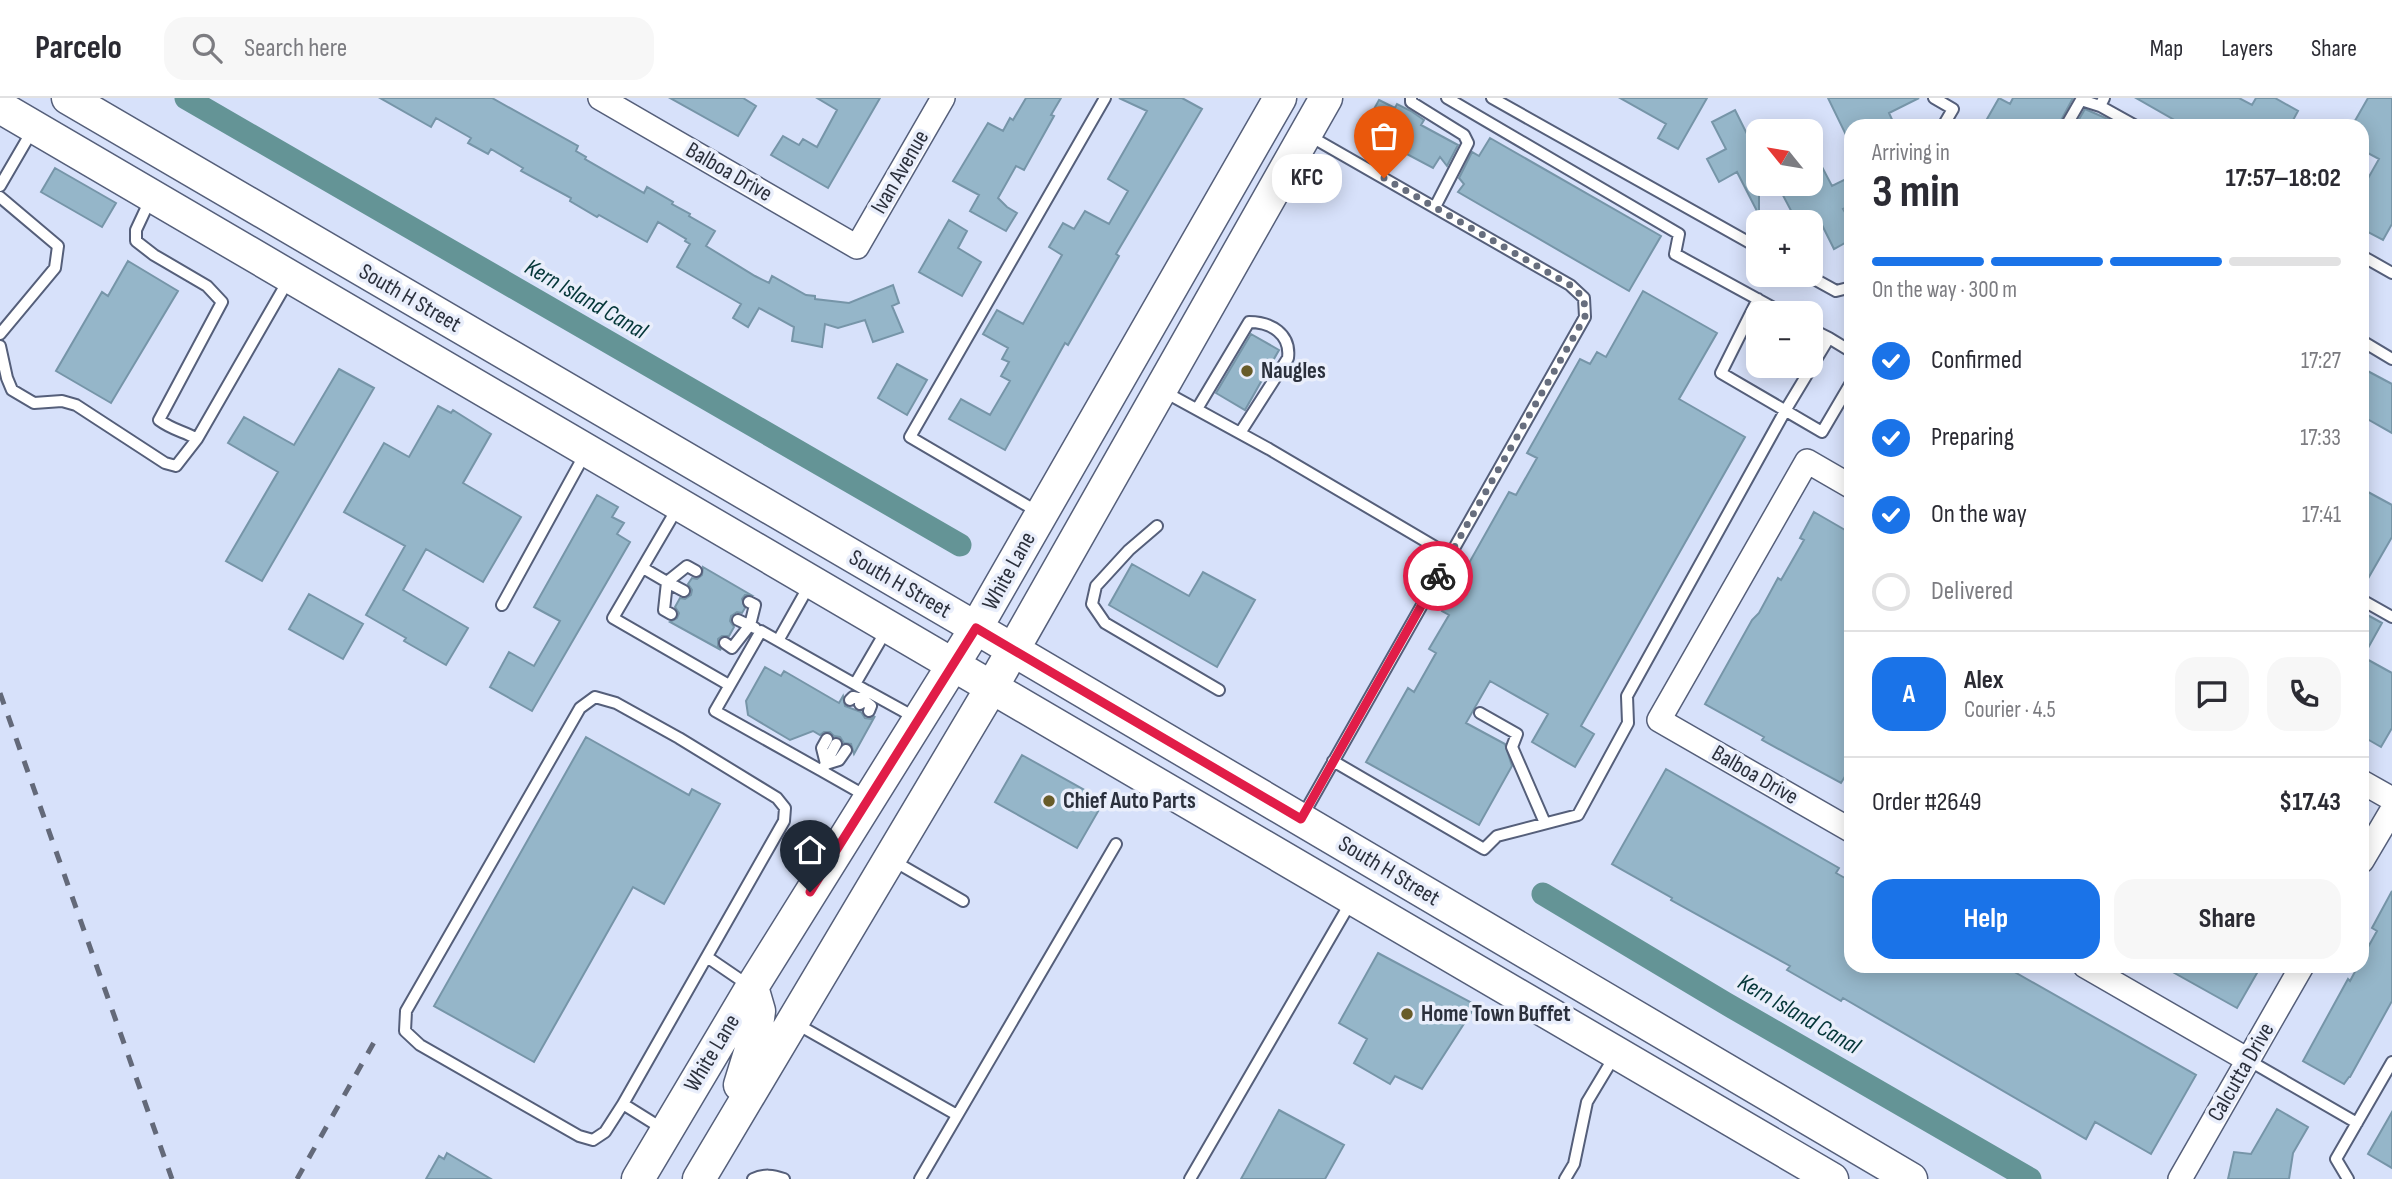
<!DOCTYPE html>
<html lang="en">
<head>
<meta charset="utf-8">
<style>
  body { margin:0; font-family:"Sofia Sans Condensed",sans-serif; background:#f7f7f7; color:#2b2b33; height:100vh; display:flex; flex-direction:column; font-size:26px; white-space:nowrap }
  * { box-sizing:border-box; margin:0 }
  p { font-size:23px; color:#7c7c81 }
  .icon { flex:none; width:38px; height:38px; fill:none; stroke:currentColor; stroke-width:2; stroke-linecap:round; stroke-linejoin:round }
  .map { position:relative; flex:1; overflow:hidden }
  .sheet { position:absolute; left:1844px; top:21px; width:525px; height:854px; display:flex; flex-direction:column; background:#fff; border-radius:21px; box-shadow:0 4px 18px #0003 }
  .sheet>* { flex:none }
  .needle { width:46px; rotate:300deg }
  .fabs { position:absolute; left:1746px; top:21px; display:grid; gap:14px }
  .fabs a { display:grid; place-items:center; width:77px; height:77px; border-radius:14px; background:#fff; box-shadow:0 4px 18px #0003; font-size:35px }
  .pin { position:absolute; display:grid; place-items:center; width:60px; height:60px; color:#fff; margin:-72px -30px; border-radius:50% 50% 50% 0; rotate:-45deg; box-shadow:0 0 7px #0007 }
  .pin .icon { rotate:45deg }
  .courier { position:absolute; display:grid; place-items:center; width:70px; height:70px; margin:-35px; border:5px solid #e11d48; border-radius:50%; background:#fff; color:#222; box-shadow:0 2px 9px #0007 }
  .bubble { position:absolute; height:49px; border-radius:21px; background:#fff; box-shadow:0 4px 18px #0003; font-size:23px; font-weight:700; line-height:49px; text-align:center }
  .headline em { font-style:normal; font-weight:700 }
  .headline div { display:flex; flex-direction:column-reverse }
  .headline { display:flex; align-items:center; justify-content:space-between; height:119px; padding:0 28px }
  h1 { font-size:46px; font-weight:700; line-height:52px }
  .bar { display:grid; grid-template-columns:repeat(4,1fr); gap:10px 7px; align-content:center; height:84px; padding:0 28px }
  .bar i { height:9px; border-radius:5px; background:#e1e1e2 }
  .bar .active { background:#1a73e8 }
  .bar p { grid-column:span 4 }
  .line { display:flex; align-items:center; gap:18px; padding:0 28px; border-top:2px solid #e1e1e2 }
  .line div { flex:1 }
  .round { display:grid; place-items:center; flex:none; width:74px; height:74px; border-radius:21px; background:#f7f7f7 }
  ol { padding:0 28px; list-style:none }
  li { display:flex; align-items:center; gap:21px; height:77px }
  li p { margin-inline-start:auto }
  li .icon { padding:7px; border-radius:50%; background:#1a73e8; color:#fff; stroke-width:4 }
  li:last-child { color:#7c7c81 }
  li i { width:38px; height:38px; border:4px solid #e1e1e2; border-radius:50% }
  .button { display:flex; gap:14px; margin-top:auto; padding:14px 28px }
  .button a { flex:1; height:80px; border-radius:21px; background:#1a73e8; color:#fff; font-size:28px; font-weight:700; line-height:80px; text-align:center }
  .button a+a { background:#f7f7f7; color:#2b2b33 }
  header { display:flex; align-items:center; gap:42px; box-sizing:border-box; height:98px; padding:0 35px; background:#fff; border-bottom:2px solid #e1e1e2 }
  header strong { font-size:33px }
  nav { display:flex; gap:38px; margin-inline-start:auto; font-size:24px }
  .search { width:490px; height:63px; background:#f7f7f7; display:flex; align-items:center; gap:18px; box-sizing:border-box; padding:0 24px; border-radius:21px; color:#7c7c81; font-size:26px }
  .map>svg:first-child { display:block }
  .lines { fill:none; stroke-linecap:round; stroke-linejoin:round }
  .canal { stroke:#649496; stroke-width:23 }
  .building { fill:#95b6c9; stroke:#7695a8; stroke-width:2 }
  .lane-casing { stroke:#555f7a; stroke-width:14 }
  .street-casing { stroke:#555f7a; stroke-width:26 }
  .secondary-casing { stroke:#555f7a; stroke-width:35 }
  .lane { stroke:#fff; stroke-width:10 }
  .street { stroke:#fff; stroke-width:23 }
  .secondary { stroke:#fff; stroke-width:32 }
  .rail { stroke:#636979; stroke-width:5; stroke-dasharray:12 12; stroke-linecap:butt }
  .done { stroke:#676e7e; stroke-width:7; stroke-dasharray:0 12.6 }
  .route { stroke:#e11d48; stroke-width:9 }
  .poi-dot { fill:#685c29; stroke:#e9eefb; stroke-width:2.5 }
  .labels { text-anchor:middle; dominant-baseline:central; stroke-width:7; stroke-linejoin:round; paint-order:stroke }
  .street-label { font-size:23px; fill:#2b303c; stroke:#e9eefb }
  .poi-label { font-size:23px; font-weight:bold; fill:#2b303c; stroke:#e9eefb; text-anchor:start }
  .water-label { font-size:24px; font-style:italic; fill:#043638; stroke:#e9eefb }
</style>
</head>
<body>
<header>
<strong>Parcelo</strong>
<div class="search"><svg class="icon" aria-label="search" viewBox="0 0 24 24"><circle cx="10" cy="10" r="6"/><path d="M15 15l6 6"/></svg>Search here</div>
<nav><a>Map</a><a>Layers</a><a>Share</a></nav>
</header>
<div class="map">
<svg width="2392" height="1081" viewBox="0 0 2392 1081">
  <rect width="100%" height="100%" fill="#d7e1fa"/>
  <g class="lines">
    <!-- canal -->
    <path class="canal" d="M186,0l774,447
      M1543,796l182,109 305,176"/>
  </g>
  <!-- building -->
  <path class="building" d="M380,0h112l86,48 -2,5 10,6 -1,2 59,34 3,-6 26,15 -1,2 18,10 -1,2 26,15 -9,15 49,30 14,7 3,-7 34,19 9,1v3l34,4 44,-18 6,18 -7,3 11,26 -30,10 -8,-22 -27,8 -13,-4 -3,23 -30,-6 2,-14 -35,-19 -11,19 -15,-9 8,-14 -64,-37 13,-23 -5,-3 1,-2 -28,-17 -11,20 -48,-27 -2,2 -27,-16 1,-3 -50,-27 2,-3 -32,-19 -3,5 -20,-11 3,-5 -35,-20 -5,9z
    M670,0h73l13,8 -18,30z
    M817,0h63l-52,90 -57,-33 12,-19 16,9 4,-6 14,8 20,-37z
    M1026,0h35l-10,17 3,1 -30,54 -8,-4 -18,32 9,9 10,6 -11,18 -36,-20 9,-16 -26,-14 35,-58 15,8 7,-13 3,2z
    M1119,0h63l20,11 -86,145 3,2 -51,89 -3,-2 -60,107 -56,-31 12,-20 29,16 20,-34 -9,-5 8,-14 -7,-3 6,-11 -25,-14 14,-24 26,14 39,-69 -13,-8 14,-24 11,6 11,-18 24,13 19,-33 -20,-12 39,-68z
    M1620,0h87l-29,51 -20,-11 8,-14z
    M1828,0h91l-30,15 6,13h-43v6l-6,3z
    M1999,0l11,6 3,-6h60l-15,28h-75z
    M2136,0h103l13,7 4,-7h19l23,13 -8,15h-105z
    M2368,0h24v126l-9,16 -21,-11v-40l17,-30 -17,-9v-24h-10z
    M1379,2l16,8 2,-4 14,7 13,9 -3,5 37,20 -11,21 -7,-9 -7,11 -45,-24 3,-5 -26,-14z
    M2085,11l25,11 -4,6h-31z
    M1735,12l14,28 10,-5v82l-22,-43 -18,10 -12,-23 19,-10 -14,-27z
    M1490,40l171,98 -32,55 -171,-99 6,-8 -5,-6 13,-26 7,4z
    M1811,48l21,40 20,-10v29l-9,4 9,15v15l-18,10 -14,-28 -23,1 -20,-38h34z
    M55,70l61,35 -14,24 -61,-35z
    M949,122l18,11 -9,17 23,14 -19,34 -43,-24z
    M128,163l50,30 -67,112 -55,-32 46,-79 6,4z
    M1643,193l74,42 -38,66 66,38 -164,289 13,8 -19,33 -43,-25 16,-28 -58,-33 -24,42 39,21 7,22 -33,59 -113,-63 42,-74 6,4 22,-39 -7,-4 20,-34 -7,-4 67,-119 7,3 21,-37 -10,-5 53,-94 10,5 7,-12 9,5z
    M1251,236l28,16 -34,60 -29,-17z
    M897,266l30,16 -20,35 -29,-17z
    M2362,270l30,16v49l-30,-17z
    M339,271l35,19 -112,193 -36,-20 52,-89 -50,-29 16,-26 50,28z
    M438,308l13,7 2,-3 38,24 -28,49 58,34 -38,65 -57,-33 -23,41 65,38 -22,37 -42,-24 2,-3 -40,-23 39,-69 -61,-34 40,-69 25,14z
    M2368,394l24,13v32l-30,52v-87z
    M597,397l21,12 -6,10 12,6 -7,11 13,8 -98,169 -42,-24 19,-35 25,14 26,-45 -26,-14z
    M1814,414l38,22v231l-11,18 -79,-43 2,-3 -59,-33 47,-84 7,-7 19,-35 3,2 23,-40 -4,-2z
    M1132,466l57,32 14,-24 52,28 -38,67 -108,-62z
    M703,469l48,28h-6l-3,4 3,9 -3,5 -5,-1 -6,4 -1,5 4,6 -5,9h-7l-4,3v7l3,4 -51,-28 7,-4 2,-5 -4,-6 5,-9 5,1 6,-4 1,-5 -4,-6 4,-6 5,1 5,-4z
    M309,496l54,30 -20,35 -54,-30z
    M2362,514l20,11 -19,34 29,16v55l-11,19 -19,-11z
    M765,569l16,9 3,-5 55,32 4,-7 2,10 16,6 4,6 6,1 4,-3 -21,38 -3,-10 -7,-1 -4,-6 -6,-1 -4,-4h-6l-4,3 -7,-4 -23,9 -42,-25 -2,-14z
    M586,639l103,58 3,-6 28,15 -56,100 -31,-17 -99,175 -100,-56z
    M1022,657l82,46 -27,47 -82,-46z
    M1666,671l173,99 -3,5 16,9v84h152l192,109 -45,79 -56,-32 -9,17 -243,-141 -2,3 -54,-31 3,-4 -119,-66 1,-2 -60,-34z
    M2392,793v110l-42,76h-1l-5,7 -41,-23 45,-82 2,2 8,-15h4v-8l15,-27 -5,-3z
    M1378,855l98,52 -54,84 -27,-13 -5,8 -36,-21 13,-24 -28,-16z
    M2162,868h99l-24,42z
    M2277,1011l31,18 -15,26 -4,26h-61l6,-27 17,2z
    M1279,1012l65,35 -19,34h-84z
    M2392,1014v56l-24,-14z
    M447,1055l44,26h-65l13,-23 5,3z"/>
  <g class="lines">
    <defs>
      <path id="lane" d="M1411,0v4l53,33 4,8 -33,64
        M1447,0l232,136 -4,20 108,59
        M1492,0l267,150
        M1934,0l19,11 -10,17
        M2104,0l-4,8 36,20
        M2066,28l15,-26 19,6
        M0,88l32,-55
        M0,99l58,49 -3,22 -55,66
        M150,102l-14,30v11l18,14 53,31 15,16 -63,118c15,11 25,11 38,19l92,-160
        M2362,158l30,17
        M1807,177l29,16 16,-4
        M1758,201l-37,74 101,59 30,-51
        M1829,240l23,14
        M2362,243l30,18
        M0,248l7,32 5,12 22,13 28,-2 14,4 89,58 11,3 21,-27
        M1163,293l106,58 180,106
        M1197,311l52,-87c22,0 42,12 39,36l-48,75
        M678,409l-65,111 116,67
        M1038,414l-128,-75 195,-339
        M1157,428l-28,24 -33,36 -4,18 13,19 114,67
        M643,470l24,14 -3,28 7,4
        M684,493l-17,-9 20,-16 9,5
        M2362,502l30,17
        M502,507l84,-153
        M738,522l17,8
        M779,541l31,-55
        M725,545l7,5 18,-23 5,-20 -6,-3
        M855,586l32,-55
        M850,602l3,-3 9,2 5,-8 49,27
        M860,606l2,-5 9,7 -2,5
        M1480,615l37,21 -5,13 33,76
        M827,641l-5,9 4,16 13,-4 7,-10
        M836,646l-14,27 44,25
        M1333,663l151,88 13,-13 81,-21 50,-92 -1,-27 158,-285 44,-73 -18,-9
        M822,673l-107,-60 46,-80 106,60
        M1302,719l283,-500 -1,-19 -14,-13 -262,-150
        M892,762l71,41
        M707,859l44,30
        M795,925l162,92
        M2248,962l109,63
        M623,1006l-18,28 -12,8 -14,-4 -159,-91 -15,-14 1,-20 174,-303 15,-11 21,6 63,35 98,60 8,10 -1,13 -161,283 40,25
        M753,1081c11,-5 20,-4 31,0
        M920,1081l196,-335
        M1190,1081l162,-279
        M1565,1081l9,-15 13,-62 27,-45
        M2348,1081l-12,-20 56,-97"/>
      <path id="street" d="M600,0l257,149 86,-149
        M1852,389l-45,-26 -148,259 193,111
        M2362,684l30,17
        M2362,763l30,-51
        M2085,868l163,94
        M2180,1081l122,-213"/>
      <path id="secondary" d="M68,0l908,530 935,551
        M0,9l1832,1072
        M740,987l16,-52 3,-22 -7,-24
        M638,1081l114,-192 224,-359 304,-530
        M699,1081l293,-492 334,-589"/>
    </defs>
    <!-- lane casing -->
    <use href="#lane" class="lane-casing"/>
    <!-- street casing -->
    <use href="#street" class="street-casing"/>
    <!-- secondary casing -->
    <use href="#secondary" class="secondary-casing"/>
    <!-- lane -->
    <use href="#lane" class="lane"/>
    <!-- street -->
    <use href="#street" class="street"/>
    <!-- secondary -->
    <use href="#secondary" class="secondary"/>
    <!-- rail -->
    <path class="rail" d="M0,595l172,486
      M297,1081l80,-142"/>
  </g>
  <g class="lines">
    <!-- done -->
    <path class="done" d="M1384,80l186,107 14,13 1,19 -147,259"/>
    <!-- route -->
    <path class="route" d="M810,794l166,-264 325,191 137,-243"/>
  </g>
  <!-- markers -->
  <g class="poi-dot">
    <circle cx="1247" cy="273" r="7"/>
    <circle cx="1049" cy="703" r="7"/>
    <circle cx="1407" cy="916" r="7"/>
  </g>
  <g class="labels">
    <!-- street labels -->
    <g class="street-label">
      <text transform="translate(729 74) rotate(30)">Balboa Drive</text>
      <text transform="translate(900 74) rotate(-60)">Ivan Avenue</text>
      <text transform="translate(410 200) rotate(30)">South H Street</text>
      <text transform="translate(1009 473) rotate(-61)">White Lane</text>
      <text transform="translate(900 486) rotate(30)">South H Street</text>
      <text transform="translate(1755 677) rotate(30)">Balboa Drive</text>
      <text transform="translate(1389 773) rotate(31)">South H Street</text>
      <text transform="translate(712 955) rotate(-59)">White Lane</text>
      <text transform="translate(2241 974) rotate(-60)">Calcutta Drive</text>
    </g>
    <!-- poi labels -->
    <g class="poi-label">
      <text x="1261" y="273">Naugles</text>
      <text x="1063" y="703">Chief Auto Parts</text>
      <text x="1421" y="916">Home Town Buffet</text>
    </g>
    <!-- water labels -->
    <g class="water-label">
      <text transform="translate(586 201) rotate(30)">Kern Island Canal</text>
      <text transform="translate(1799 916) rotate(30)">Kern Island Canal</text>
    </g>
  </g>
</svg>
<div class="fabs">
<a><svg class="needle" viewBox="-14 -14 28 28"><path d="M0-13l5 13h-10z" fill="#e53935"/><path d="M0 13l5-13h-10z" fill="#7c7c81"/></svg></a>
<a>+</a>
<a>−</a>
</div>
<div class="pin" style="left:1384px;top:80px;background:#ea580c"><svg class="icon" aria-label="bag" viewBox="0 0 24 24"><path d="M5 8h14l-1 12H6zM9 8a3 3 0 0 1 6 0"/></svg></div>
<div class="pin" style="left:810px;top:794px;background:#1f2937"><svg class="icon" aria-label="home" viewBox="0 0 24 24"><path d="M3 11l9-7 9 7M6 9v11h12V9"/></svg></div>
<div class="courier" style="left:1438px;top:478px"><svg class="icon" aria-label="bike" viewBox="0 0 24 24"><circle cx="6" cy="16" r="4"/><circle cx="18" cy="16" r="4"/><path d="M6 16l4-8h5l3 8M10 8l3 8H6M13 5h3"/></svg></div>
<div class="bubble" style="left:1272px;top:56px;width:70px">KFC</div>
<section class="sheet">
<div class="headline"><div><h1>3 min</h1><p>Arriving in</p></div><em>17:57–18:02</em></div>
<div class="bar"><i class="active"></i><i class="active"></i><i class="active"></i><i></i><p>On the way · 300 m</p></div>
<ol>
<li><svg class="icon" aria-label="check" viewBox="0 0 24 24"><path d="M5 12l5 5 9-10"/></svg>Confirmed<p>17:27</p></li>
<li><svg class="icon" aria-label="check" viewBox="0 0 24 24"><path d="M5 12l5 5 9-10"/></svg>Preparing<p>17:33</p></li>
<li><svg class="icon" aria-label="check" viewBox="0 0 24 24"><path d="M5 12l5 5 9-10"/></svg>On the way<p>17:41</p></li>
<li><i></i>Delivered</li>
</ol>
<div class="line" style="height:126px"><b class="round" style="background:#1a73e8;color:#fff">A</b><div><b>Alex</b><p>Courier · 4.5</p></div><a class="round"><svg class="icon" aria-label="chat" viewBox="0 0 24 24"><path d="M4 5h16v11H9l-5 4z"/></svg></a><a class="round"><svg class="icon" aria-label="phone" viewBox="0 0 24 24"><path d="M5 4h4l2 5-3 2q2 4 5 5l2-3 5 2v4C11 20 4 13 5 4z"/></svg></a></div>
<div class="line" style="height:91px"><div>Order #2649</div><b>$17.43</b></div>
<div class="button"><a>Help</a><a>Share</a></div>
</section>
</div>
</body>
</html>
